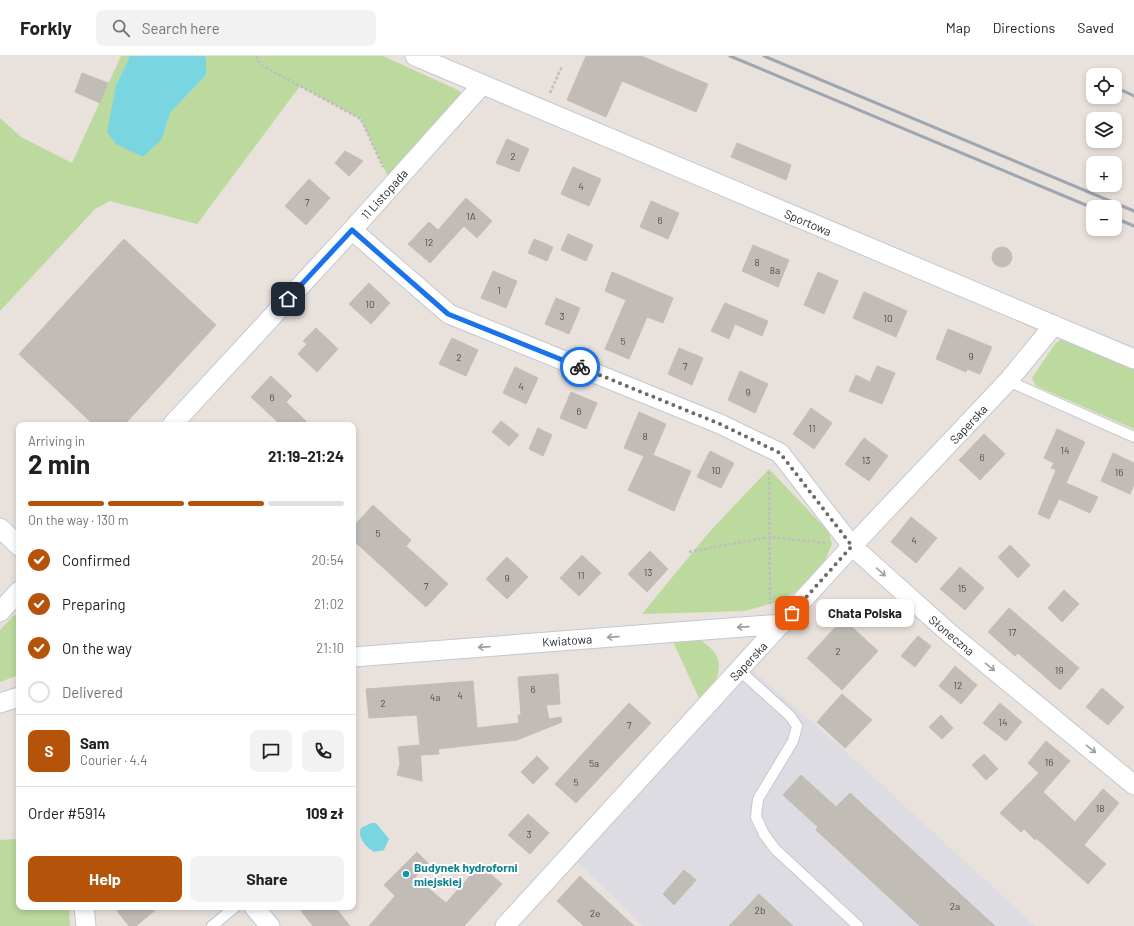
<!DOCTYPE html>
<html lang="en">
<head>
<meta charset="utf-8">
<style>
  body { margin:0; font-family:Barlow,sans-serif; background:#f2f2f2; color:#202124; height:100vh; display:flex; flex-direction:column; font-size:15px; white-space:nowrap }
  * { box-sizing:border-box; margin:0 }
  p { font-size:13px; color:#757577 }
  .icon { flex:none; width:22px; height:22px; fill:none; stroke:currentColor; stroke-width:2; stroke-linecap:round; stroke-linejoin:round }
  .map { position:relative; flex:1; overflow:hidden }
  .panel { position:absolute; left:16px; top:366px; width:340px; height:488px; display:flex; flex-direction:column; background:#fff; border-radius:8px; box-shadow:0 2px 6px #0003 }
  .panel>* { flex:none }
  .fabs { position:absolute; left:1086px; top:12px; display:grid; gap:8px }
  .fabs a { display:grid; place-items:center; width:36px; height:36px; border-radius:8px; background:#fff; box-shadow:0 2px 6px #0003; font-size:20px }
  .pin { position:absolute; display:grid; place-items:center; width:34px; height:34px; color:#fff; margin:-17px; border-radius:8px; box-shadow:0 2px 6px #0006 }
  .courier { position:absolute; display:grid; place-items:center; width:40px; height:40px; margin:-20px; border:3px solid #1a73e8; border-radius:50%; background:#fff; color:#222; box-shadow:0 1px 5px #0007 }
  .bubble { position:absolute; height:28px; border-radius:8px; background:#fff; box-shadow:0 2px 6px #0003; font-size:13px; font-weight:700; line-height:28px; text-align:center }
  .head em { font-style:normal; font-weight:700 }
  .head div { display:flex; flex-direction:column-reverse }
  .head { display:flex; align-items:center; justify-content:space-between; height:68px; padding:0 12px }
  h1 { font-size:26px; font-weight:700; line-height:30px }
  .bar { display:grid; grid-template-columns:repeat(4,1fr); gap:6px 4px; align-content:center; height:48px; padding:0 12px }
  .bar i { height:5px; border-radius:3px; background:#e0e0e0 }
  .bar .current { background:#b45309 }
  .bar p { grid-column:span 4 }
  .line { display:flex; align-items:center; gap:10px; padding:0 12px; border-top:1px solid #e0e0e0 }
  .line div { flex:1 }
  .round { display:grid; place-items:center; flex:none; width:42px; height:42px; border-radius:8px; background:#f2f2f2 }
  ol { padding:0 12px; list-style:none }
  li { display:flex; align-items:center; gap:12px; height:44px }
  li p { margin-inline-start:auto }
  li .icon { padding:4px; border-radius:50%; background:#b45309; color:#fff; stroke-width:4 }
  li:last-child { color:#757577 }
  li i { width:22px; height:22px; border:2px solid #e0e0e0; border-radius:50% }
  .button { display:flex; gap:8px; margin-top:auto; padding:8px 12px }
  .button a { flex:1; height:46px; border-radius:8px; background:#b45309; color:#fff; font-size:16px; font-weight:700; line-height:46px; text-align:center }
  .button a+a { background:#f2f2f2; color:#202124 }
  header { display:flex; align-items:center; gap:24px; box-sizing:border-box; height:56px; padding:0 20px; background:#fff; border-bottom:1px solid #e0e0e0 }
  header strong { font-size:19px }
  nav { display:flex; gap:22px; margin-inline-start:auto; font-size:14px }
  .search { width:280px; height:36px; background:#f2f2f2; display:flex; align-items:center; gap:10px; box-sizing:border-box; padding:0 14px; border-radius:8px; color:#757577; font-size:15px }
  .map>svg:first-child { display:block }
  .industrial { fill:#dcdce2 }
  .green { fill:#bcda9d }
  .water { fill:#79d6e1 }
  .building { fill:#c2bcb7; stroke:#c4bdb6 }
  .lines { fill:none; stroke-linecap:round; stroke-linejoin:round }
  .service-casing { stroke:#c3c8d1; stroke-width:12 }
  .minor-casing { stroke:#c3c8d1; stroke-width:21 }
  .path { stroke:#bebebe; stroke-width:2.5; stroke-dasharray:3 2; stroke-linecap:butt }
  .service { stroke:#fff; stroke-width:10 }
  .minor { stroke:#fff; stroke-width:19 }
  .rail { stroke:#9fa5b1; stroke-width:3 }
  .oneway { stroke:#9e9e9e }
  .done { stroke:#6c6967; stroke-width:4; stroke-dasharray:0 7.2 }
  .route { stroke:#1a73e8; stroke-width:5 }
  .culture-dot { fill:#0f9aa8; stroke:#fff; stroke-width:1.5 }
  .labels { text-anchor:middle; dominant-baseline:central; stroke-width:4; stroke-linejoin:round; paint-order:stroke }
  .number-label { font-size:10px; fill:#4e4d4c }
  .street-label { font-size:12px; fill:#282828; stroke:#fff }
  .culture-label { font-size:12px; font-weight:bold; fill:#0d838f; stroke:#fff; text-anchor:start }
</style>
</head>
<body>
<header>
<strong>Forkly</strong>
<div class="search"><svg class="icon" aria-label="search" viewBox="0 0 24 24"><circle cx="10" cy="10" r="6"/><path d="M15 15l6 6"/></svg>Search here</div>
<nav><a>Map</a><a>Directions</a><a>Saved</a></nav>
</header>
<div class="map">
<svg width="1134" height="870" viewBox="0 0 1134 870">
  <rect width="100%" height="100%" fill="#e9e1dc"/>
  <!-- industrial -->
  <path class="industrial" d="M745,608l100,87 190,175h-392l-73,-71z"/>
  <!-- green -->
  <path class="green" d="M121,0h9l-14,29 46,54 8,-26 36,-38v-17l-2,-2h179l77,35 2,16 -70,78 -31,-66 -61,-33 -103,138 -87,-23 -15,8 -95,102v-193l21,19 51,26z
    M1061,283l6,1 67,28v61l-98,-43 -4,-8 23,-34z
    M769,413l60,63 3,12 -8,19 -26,27 -18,11 -35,10 -103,3 69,-84z
    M14,559l5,1v59l-19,7v-52z
    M685,575c47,26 37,34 19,78l-35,-76z
    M19,783v68h50l1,19h-70v-86z"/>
  <!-- water -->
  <path class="water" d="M130,0h74l2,2v17l-36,38 -8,26 -19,18 -27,-13 -9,-12 9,-47z
    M371,767h5l13,16 -5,11 -10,2c-8,-5 -17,-14 -13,-24z"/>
  <!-- building -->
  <path class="building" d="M586,0h55l67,28 -12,28 -74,-31 -16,36 -39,-17z
    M82,17l26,10 -8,20 -25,-11z
    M507,83l22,10 -10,23 -23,-9z
    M737,87l54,22 -5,15 -55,-23z
    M345,95l18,10 -14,15 -14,-13z
    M573,111l28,12 -12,27 -28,-12z
    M309,123l21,19 -24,27 -21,-19z
    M466,142l26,23 -15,17 -13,-12 -34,37 -22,-19 21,-22 9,8z
    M651,145l28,12 -11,26 -28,-12z
    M568,178l25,11 -7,16 -25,-11z
    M124,183l92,86 -92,100h-30l-75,-71z
    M534,183l19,8 -6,14 -19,-8z
    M753,189l36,15 -11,27 -36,-16z
    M992 201a10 10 0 1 1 20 0a10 10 0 1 1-20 0Z
    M493,215l24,10 -11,27 -25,-10z
    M612,216l61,26 -10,25 -16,-6 -18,42 -24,-10 21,-49 -21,-9z
    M818,216l20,9 -14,33 -20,-9z
    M369,227l21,20 -19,21 -22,-20z
    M864,236l43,19 -11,26 -43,-19z
    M556,242l24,10 -11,26 -24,-10z
    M725,247l43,18 -6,15 -27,-12 -6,15 -18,-8z
    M316,272l22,21 -21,23 -19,-18 9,-10 -4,-3z
    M948,273l44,18 -12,27 -13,-5 -1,3 -30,-13z
    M452,282l26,12 -12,26 -27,-12z
    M679,292l24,10 -11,27 -24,-11z
    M877,310l18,7 -13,31 -33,-13 7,-16 14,7z
    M515,311l23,11 -12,26 -23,-11z
    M740,315l28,13 -13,29 -27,-13z
    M271,320l21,20 -6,6 24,23h-29l-30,-28z
    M571,336l26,11 -11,26 -26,-11z
    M811,352l21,15 -18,26 -21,-15z
    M639,356l27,12 -13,31 38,16 -17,40 -46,-21 16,-34 -20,-8z
    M501,365l18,14 -10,11 -17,-14z
    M538,372l14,7 -9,21 -14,-7z
    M1057,373l28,13 -19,41 32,14 -8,16 -31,-14 -10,20 -11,-5 18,-44 -5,-2 3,-5 -10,-5z
    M984,378l21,20 -25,26 -21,-20z
    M864,382l24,18 -19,25 -24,-17z
    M710,395l24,12 -13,25 -24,-11z
    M1113,397l21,10v21l-4,10 -29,-13z
    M373,449l38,35 -5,6 42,38 -22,23 -73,-67v-13z
    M911,461l26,21 -21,25 -25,-21z
    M1010,489l20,20 -12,13 -20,-21z
    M650,495l18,18 -21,23 -19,-18z
    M582,499l19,18 -22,23 -19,-18z
    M507,501l21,20 -21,22 -21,-20z
    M960,511l24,21 -19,22 -25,-21z
    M1064,534l15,14 -17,18 -14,-14z
    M1009,552l70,60 -19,22 -42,-37 -3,3 -27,-24z
    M843,563l35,32 -36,39 -35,-32z
    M918,580l13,10 -16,21 -14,-11z
    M955,610l22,19 -16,19 -22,-18z
    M558,618l2,30 -14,1 3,14 12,-2 1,5 -45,18 -79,9 1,5 -18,1 -4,-40 -48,3 -3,-29 107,-8 4,47 42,-5 -1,-8h3l-3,-38z
    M1102,632l22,19 -16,18 -22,-18z
    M842,638l30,26 -27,28 -28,-26z
    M629,647l22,20 -75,80 -21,-19z
    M1000,647l22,19 -16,19 -23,-18z
    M941,659l12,13 -11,11 -13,-12z
    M1046,685l24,20 -27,31 32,30 28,-33 16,14 -35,42 22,19 -18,20 -52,-46 -1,2 -11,-11 -3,3 -21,-19 39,-40 -11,-10z
    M420,689l2,36 -25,-6 3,-11 -2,-17z
    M984,698l14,15 -12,11 -14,-15z
    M537,700l12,12 -16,16 -12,-12z
    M801,719l35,32 14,-14 145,133h-75l-104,-96 2,-3 -35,-32z
    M528,758l21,19 -19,21 -22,-19z
    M417,796l11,11 -13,14 31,26 34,-38 22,19 -38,42h-95l26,-30 -11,-11z
    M684,814l12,10 -22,25 -11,-11z
    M580,820l54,50h-50l-27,-25z
    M759,838l34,32h-64z
    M114,851h45l-23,19h-7z
    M298,851h37l15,19h-37z"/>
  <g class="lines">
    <defs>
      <path id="service" d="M1008,325l126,56
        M739,614l51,46 7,10 -4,15 -35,58 -2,18 8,17 11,15 83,77
        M212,870l23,-19"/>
      <path id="minor" d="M415,0l719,303
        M352,174l97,84 271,110 60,29 72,93 96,86 186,153
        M172,369l180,-195 130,-145
        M0,472l19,18
        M0,556l19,-21
        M353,601l429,-33
        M0,647l19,-6
        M84,851l2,19
        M254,851l16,19
        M505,870l347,-380 156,-165 46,-56"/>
    </defs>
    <!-- service casing -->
    <use href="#service" class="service-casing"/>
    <!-- minor casing -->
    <use href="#minor" class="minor-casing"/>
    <!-- path -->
    <path class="path" d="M256,0l5,9 100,54 22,48
      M550,37l12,-27
      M769,416l1,132
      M689,496l80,-15 57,6"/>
    <!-- service -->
    <use href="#service" class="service"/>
    <!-- minor -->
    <use href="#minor" class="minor"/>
    <!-- rail -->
    <path class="rail" d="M730,0l363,152
      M764,0l370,155
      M1115,31l19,9
      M1115,162l19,8"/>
  </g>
  <!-- one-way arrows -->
  <defs><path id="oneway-shaft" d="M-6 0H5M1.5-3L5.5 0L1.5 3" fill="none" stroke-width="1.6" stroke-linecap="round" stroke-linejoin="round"/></defs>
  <g class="oneway">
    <use href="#oneway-shaft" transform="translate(881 516) rotate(42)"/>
    <use href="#oneway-shaft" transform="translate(743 571) rotate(176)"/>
    <use href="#oneway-shaft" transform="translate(613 581) rotate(176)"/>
    <use href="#oneway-shaft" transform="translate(484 591) rotate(176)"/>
    <use href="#oneway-shaft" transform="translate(990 611) rotate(39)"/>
    <use href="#oneway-shaft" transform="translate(1091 693) rotate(39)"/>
  </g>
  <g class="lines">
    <!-- done -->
    <path class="done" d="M580,311l140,57 60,29 72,93 -60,67"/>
    <!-- route -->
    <path class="route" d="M288,243l64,-69 96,84 132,53"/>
  </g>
  <!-- markers -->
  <circle class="culture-dot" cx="406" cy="818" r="4"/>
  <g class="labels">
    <!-- number labels -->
    <g class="number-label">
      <text x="513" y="100">2</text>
      <text x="581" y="130">4</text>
      <text x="307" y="146">7</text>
      <text x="471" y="160">1A</text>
      <text x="660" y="164">6</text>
      <text x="429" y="186">12</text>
      <text x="757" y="206">8</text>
      <text x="775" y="214">8a</text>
      <text x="499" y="234">1</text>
      <text x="370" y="248">10</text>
      <text x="562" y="260">3</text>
      <text x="888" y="262">10</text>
      <text x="623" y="285">5</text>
      <text x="971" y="300">9</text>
      <text x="459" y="301">2</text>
      <text x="685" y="310">7</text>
      <text x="521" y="330">4</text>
      <text x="748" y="336">9</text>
      <text x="272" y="341">6</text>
      <text x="579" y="355">6</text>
      <text x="812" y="372">11</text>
      <text x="645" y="380">8</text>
      <text x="1065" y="394">14</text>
      <text x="982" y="401">6</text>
      <text x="866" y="404">13</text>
      <text x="716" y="414">10</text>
      <text x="1119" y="416">16</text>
      <text x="378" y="477">5</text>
      <text x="914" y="484">4</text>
      <text x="648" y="516">13</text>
      <text x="581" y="519">11</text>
      <text x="507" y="522">9</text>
      <text x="426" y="530">7</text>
      <text x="962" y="532">15</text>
      <text x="1012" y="576">17</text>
      <text x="838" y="595">2</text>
      <text x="1059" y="614">19</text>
      <text x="958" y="629">12</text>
      <text x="533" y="633">6</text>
      <text x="460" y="639">4</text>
      <text x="435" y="641">4a</text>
      <text x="383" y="647">2</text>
      <text x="1003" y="666">14</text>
      <text x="629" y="669">7</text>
      <text x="1049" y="706">16</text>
      <text x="594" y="707">5a</text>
      <text x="576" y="726">5</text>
      <text x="1100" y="752">18</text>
      <text x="529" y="778">3</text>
      <text x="955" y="850">2a</text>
      <text x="760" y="854">2b</text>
      <text x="595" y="857">2e</text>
    </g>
    <!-- street labels -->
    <g class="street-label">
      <text transform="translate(384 138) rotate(-48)">11 Listopada</text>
      <text transform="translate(808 166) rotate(23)">Sportowa</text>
      <text transform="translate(968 368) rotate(-47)">Saperska</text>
      <text transform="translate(952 579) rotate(40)">Słoneczna</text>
      <text transform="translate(567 584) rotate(-4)">Kwiatowa</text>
      <text transform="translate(748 605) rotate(-47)">Saperska</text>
    </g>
    <!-- culture labels -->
    <g class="culture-label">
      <text x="414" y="811">Budynek hydroforni<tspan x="414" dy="14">miejskiej</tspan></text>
    </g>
  </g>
</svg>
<div class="fabs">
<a><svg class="icon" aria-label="locate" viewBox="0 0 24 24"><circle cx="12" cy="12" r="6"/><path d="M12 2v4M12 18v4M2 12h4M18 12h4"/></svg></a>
<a><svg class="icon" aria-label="layers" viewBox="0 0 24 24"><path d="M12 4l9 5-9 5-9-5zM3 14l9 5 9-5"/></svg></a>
<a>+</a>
<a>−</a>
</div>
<div class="pin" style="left:792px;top:557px;background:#ea580c"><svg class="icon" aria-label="bag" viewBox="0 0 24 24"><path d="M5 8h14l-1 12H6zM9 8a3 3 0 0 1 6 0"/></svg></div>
<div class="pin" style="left:288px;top:243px;background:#1f2937"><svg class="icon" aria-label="home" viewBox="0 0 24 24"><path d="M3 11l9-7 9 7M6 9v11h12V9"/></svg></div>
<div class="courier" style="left:580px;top:311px"><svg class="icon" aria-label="bike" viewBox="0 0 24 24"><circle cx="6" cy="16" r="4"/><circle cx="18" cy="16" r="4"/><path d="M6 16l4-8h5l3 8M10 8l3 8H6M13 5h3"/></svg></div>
<div class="bubble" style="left:816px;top:543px;width:98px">Chata Polska</div>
<section class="panel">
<div class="head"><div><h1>2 min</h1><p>Arriving in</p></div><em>21:19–21:24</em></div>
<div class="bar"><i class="current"></i><i class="current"></i><i class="current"></i><i></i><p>On the way · 130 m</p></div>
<ol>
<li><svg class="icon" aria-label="check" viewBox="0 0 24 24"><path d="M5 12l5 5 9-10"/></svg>Confirmed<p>20:54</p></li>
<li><svg class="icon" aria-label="check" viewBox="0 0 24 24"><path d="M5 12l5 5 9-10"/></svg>Preparing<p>21:02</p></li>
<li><svg class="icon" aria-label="check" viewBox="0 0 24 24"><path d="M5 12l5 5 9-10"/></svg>On the way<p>21:10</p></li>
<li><i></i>Delivered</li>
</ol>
<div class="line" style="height:72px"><b class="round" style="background:#b45309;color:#fff">S</b><div><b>Sam</b><p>Courier · 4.4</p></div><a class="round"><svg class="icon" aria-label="chat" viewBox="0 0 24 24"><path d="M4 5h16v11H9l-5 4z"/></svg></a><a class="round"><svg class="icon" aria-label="phone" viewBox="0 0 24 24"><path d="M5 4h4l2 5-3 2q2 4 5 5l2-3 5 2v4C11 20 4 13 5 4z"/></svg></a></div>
<div class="line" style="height:52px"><div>Order #5914</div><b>109 zł</b></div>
<div class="button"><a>Help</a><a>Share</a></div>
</section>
</div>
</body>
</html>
